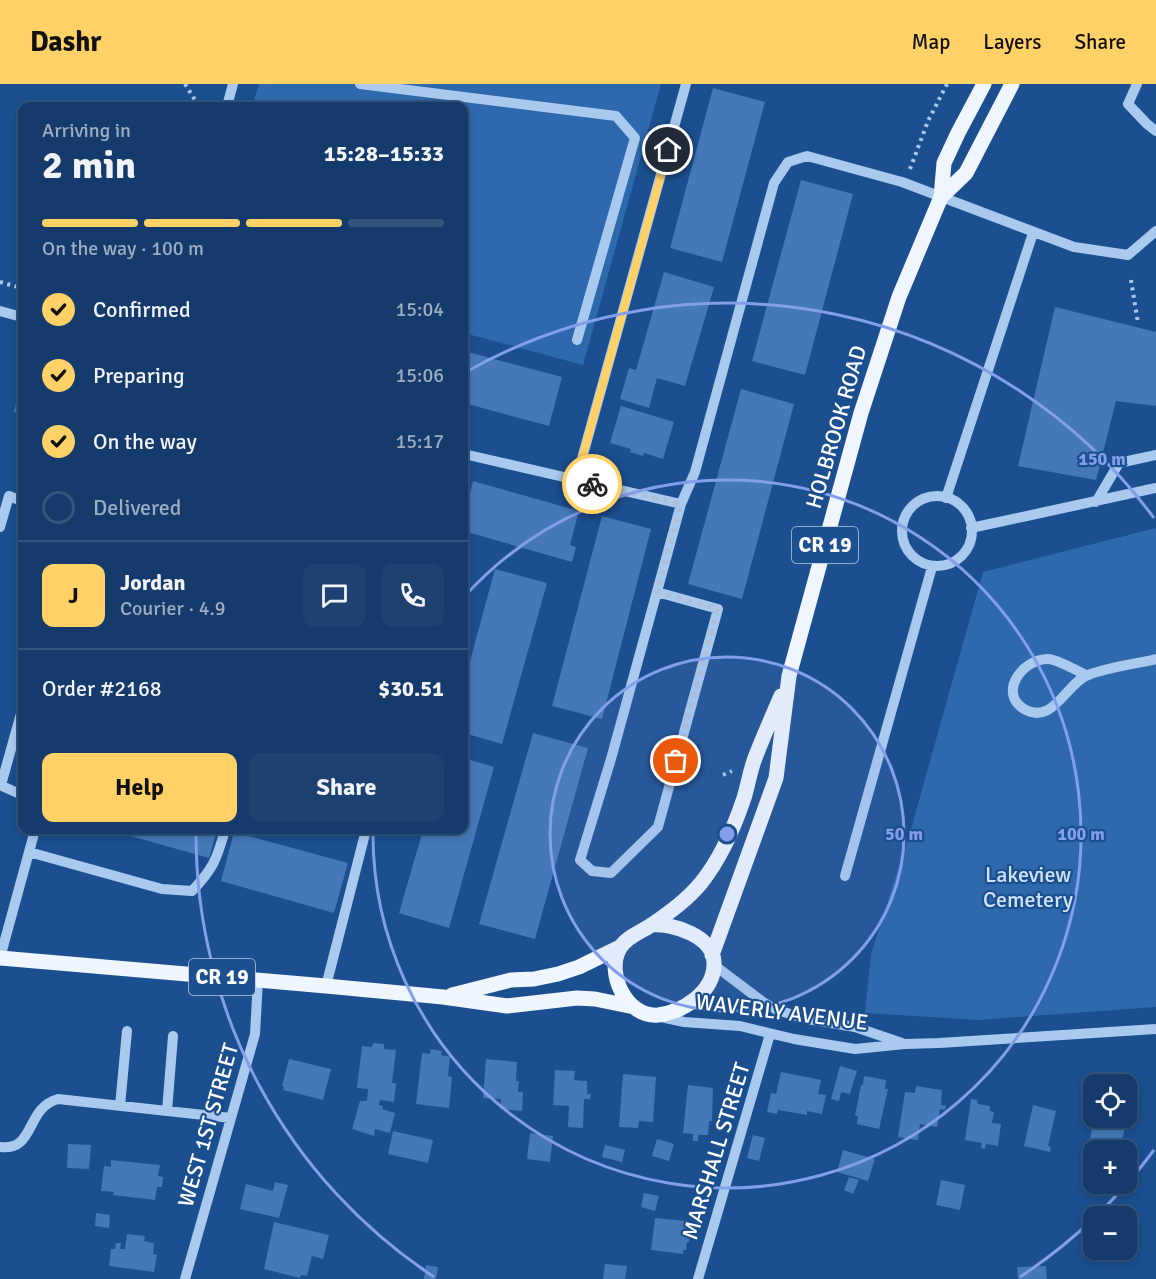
<!DOCTYPE html>
<html lang="en">
<head>
<meta charset="utf-8">
<style>
  body { margin:0; font-family:Signika,sans-serif; background:#1d4271; color:#f1f3f6; height:100vh; display:flex; flex-direction:column; font-size:22px; white-space:nowrap }
  * { box-sizing:border-box; margin:0 }
  p { font-size:20px; color:#9dadc1 }
  .icon { flex:none; width:33px; height:33px; fill:none; stroke:currentColor; stroke-width:2; stroke-linecap:round; stroke-linejoin:round }
  .map { position:relative; flex:1; overflow:hidden }
  .sheet { position:absolute; left:18px; top:18px; width:450px; height:732px; display:flex; flex-direction:column; background:#143b6b; border-radius:12px; box-shadow:0 3px 9px #0003,0 0 0 2px #33557e }
  .sheet>* { flex:none }
  .fabs { position:absolute; left:1083px; top:990px; display:grid; gap:12px }
  .fabs a { display:grid; place-items:center; width:54px; height:54px; border-radius:12px; background:#143b6b; box-shadow:0 3px 9px #0003,0 0 0 2px #33557e; font-size:30px }
  .pin { position:absolute; display:grid; place-items:center; width:51px; height:51px; color:#fff; margin:-26px; border:3px solid #fff; border-radius:50%; box-shadow:0 2px 6px #0007 }
  .courier { position:absolute; display:grid; place-items:center; width:60px; height:60px; margin:-30px; border:4px solid #ffd166; border-radius:50%; background:#fff; color:#222; box-shadow:0 2px 8px #0007 }
  .head em { font-style:normal; font-weight:700 }
  .head div { display:flex; flex-direction:column-reverse }
  .head { display:flex; align-items:center; justify-content:space-between; height:102px; padding:0 24px }
  h1 { font-size:39px; font-weight:700; line-height:45px }
  .bar { display:grid; grid-template-columns:repeat(4,1fr); gap:9px 6px; align-content:center; height:72px; padding:0 24px }
  .bar i { height:8px; border-radius:4px; background:#33557e }
  .bar .active { background:#ffd166 }
  .bar p { grid-column:span 4 }
  .line { display:flex; align-items:center; gap:15px; padding:0 24px; border-top:2px solid #33557e }
  .line div { flex:1 }
  .round { display:grid; place-items:center; flex:none; width:63px; height:63px; border-radius:12px; background:#1d4271 }
  ol { padding:0 24px; list-style:none }
  li { display:flex; align-items:center; gap:18px; height:66px }
  li p { margin-inline-start:auto }
  li .icon { padding:6px; border-radius:50%; background:#ffd166; color:#111; stroke-width:4 }
  li:last-child { color:#9dadc1 }
  li i { width:33px; height:33px; border:3px solid #33557e; border-radius:50% }
  .button { display:flex; gap:12px; margin-top:auto; padding:12px 24px }
  .button a { flex:1; height:69px; border-radius:12px; background:#ffd166; color:#111; font-size:24px; font-weight:700; line-height:69px; text-align:center }
  .button a+a { background:#1d4271; color:#f1f3f6 }
  header { display:flex; align-items:center; gap:36px; box-sizing:border-box; height:84px; padding:0 30px; background:#ffd166; color:#111 }
  header strong { font-size:28px }
  nav { display:flex; gap:33px; margin-inline-start:auto; font-size:21px }
  .map>svg:first-child { display:block }
  .green { fill:#2e69ad }
  .building { fill:#4478b7 }
  .lines { fill:none; stroke-linecap:round; stroke-linejoin:round }
  .path { stroke:#a9c9ee; stroke-width:4; stroke-dasharray:3 4.5; stroke-linecap:butt }
  .minor { stroke:#a9c9ee; stroke-width:10 }
  .major { stroke:#f0f6ff; stroke-width:15 }
  .done { stroke:#afc1d8; stroke-width:6; stroke-dasharray:0 10.8 }
  .route { stroke:#ffd166; stroke-width:8 }
  .ring { fill:none; stroke:#839eea; stroke-width:3 }
  .labels { text-anchor:middle; dominant-baseline:central; stroke-width:4.5; stroke-linejoin:round; paint-order:stroke }
  .shield { fill:#1b4f8f; stroke:#bbcadd; stroke-width:1.5 }
  .shield-label { font-size:21px; font-weight:bold; fill:#fff }
  .street-label { font-size:22px; fill:#fff; stroke:#1b4f8f }
  .park-label { font-size:22px; fill:#cfe3fa; stroke:#1b4f8f }
  .centre { fill:#839eea; stroke:#1b4f8f; stroke-width:3 }
  .ring-label { font-size:18px; text-anchor:middle; font-weight:bold; fill:#839eea; stroke:#1b4f8f; stroke-width:4.5; stroke-linejoin:round; paint-order:stroke }
</style>
</head>
<body>
<header>
<strong>Dashr</strong>
<nav><a>Map</a><a>Layers</a><a>Share</a></nav>
</header>
<div class="map">
<svg width="1156" height="1195" viewBox="0 0 1156 1195">
  <rect width="100%" height="100%" fill="#1b4f8f"/>
  <!-- green -->
  <path class="green" d="M259,0h402l-78,281 -119,-32v-227h-212z
    M1156,444v479l-178,13 -113,-7 6,-59 40,-125 72,-257z"/>
  <!-- building -->
  <path class="building" d="M713,4l52,14 -43,160 -52,-14z
    M801,96l52,14 -48,181 -53,-14z
    M664,188l50,15 -29,99 -28,-8 -8,30 -29,-9 9,-31 7,2z
    M1055,223l101,25v74l-40,-5 -20,79 -78,-14z
    M464,267l98,26 -13,49 -85,-23z
    M22,296v34l-8,-2z
    M741,305l53,15 -52,195 -54,-15z
    M621,322l53,16 -11,37 -19,-6 -1,3 -13,-4 1,-3 -21,-6z
    M473,397l106,30 -9,34 6,2 -4,15 -108,-31v-14z
    M602,432l49,13 -49,190 -50,-13z
    M495,485l52,14 -45,161 -38,-11v-50z
    M533,649l55,15 -53,191 -56,-15z
    M464,674l30,9 -45,161 -50,-15 24,-83h41z
    M109,746h108l-8,28z
    M234,748l114,31 -14,50 -113,-32z
    M373,959l11,1v5l12,1 -4,33h4l-2,19 -14,-2 -1,5 4,1 -1,3 13,4 -5,20 -15,-4 -1,7 -22,-7 8,-28h7l1,-12 -11,-1 5,-42 10,1z
    M431,965l11,2 -1,4 9,2 -2,19 4,1 -3,31 -33,-4 6,-51 8,1z
    M289,975l42,10 -8,31 -40,-10 1,-3 -2,-1z
    M486,975l31,3 -1,19h3l-1,11h5l-1,19 -22,-2 1,-10 -18,-1z
    M840,982l17,5 -7,23 -9,-2 -2,9 -8,-2z
    M555,986l20,1 -1,9 13,1v13h4l-1,5h-6l-1,29 -15,-1 1,-21 -16,-1z
    M781,988l40,8 -3,14 8,1 -4,19 -15,-3v4l-29,-5 -1,4 -10,-2 4,-19 5,1z
    M623,990l33,3 -3,45 -14,-1 -1,7 -19,-1z
    M864,992l22,4 -1,9h3l-9,40 -22,-5 1,-8h-3l6,-31h2z
    M688,1001l25,3 -1,33h-3l-1,14h-10v6h-5v-7l-10,-1z
    M916,1002l26,4 -1,15 5,1 -1,4 -5,-1 -3,18 -17,-3 -2,16 -20,-3 7,-45 10,1z
    M971,1015l6,1 1,4 12,2v5l4,1 -2,11 9,1 -3,22 -12,-2 -1,5 -4,-1 1,-5 -17,-3z
    M1033,1021l23,6 -8,35 3,1 -1,5 -26,-6z
    M1094,1034h33l-7,32 -31,-5z
    M393,1047l40,9 -5,23 -40,-9z
    M530,1049l23,3 -3,26 -23,-3z
    M753,1051l12,3 -6,23 -12,-3z
    M657,1055l17,5 -5,17 -17,-5z
    M68,1060l23,1 -2,24 -22,-1z
    M605,1061l20,5 -3,12 -20,-5z
    M843,1066l32,9 -7,22 -31,-9z
    M111,1076l49,5 -2,11 5,1 -1,10h-5l-2,13 -42,-5 1,-3 -13,-1 3,-25 7,1z
    M849,1093l10,3 -6,14 -9,-4z
    M941,1096l24,5 -5,25 -24,-5z
    M275,1098l13,3 -9,33 -39,-9 6,-25 27,7z
    M644,1109l15,3 -4,15 -14,-4z
    M96,1129l14,2 -1,13 -14,-2z
    M655,1134l31,3 -1,5h4v4l1,1 -1,11h-2l-1,8h-3v4l-32,-4z
    M274,1138l55,13 -6,24 -11,-3 -5,20 -6,-1 -1,3 -36,-9z
    M127,1150l18,2 -1,5 10,2 -1,11 4,1 -3,17 -45,-6 2,-17h4l1,-6h5l-1,6h5z
    M605,1180l22,2 -2,13h-22z
    M426,1181l12,2 -2,12h-12z
    M1046,1182l1,13h-29l-1,-12z"/>
  <g class="lines">
    <!-- path -->
    <path class="path" d="M185,0l10,16 -2,6
      M910,85l18,-48 19,-37
      M1131,196l7,43
      M0,198l22,6
      M723,691l9,-4"/>
    <!-- minor -->
    <path class="minor" d="M360,0l256,32 19,22 -58,202
      M1137,0l-9,20 19,20 9,7
      M227,22l6,-22
      M0,227l22,6
      M464,370l217,50 -70,255 -31,101 12,11 19,2 47,-46 60,-218 -61,-17
      M576,396l110,-396
      M902 447a35 35 0 1 1 70 0a35 35 0 1 1-70 0Z
      M946,414l87,-265
      M1096,418l23,-39 37,-8
      M681,420l14,-32 79,-289 14,-21 19,-6 95,26 172,65 54,8 28,-24
      M0,443l9,-31 13,5
      M971,444l185,-40
      M1086,591c-9,-4 -29,-16 -38,-16 -26,0 -50,34 -24,50 29,17 42,-26 64,-34 20,-8 47,-11 68,-16
      M0,701l22,10
      M1,701l21,-75
      M29,768l133,37 30,2c21,-22 25,-32 33,-61
      M845,792l87,-309
      M0,874l35,-128
      M714,881l49,37 14,8 30,9 48,8 47,16
      M326,902l40,-156
      M661,933l23,5 56,4 54,13 61,10 50,-5 34,-1 217,-14
      M120,1022l7,-75
      M167,1027l6,-75
      M0,1063c36,4 25,-39 58,-48l173,19
      M185,1195l70,-245 3,-54
      M698,1195l72,-245"/>
    <!-- major -->
    <path class="major" d="M941,113l25,-24 46,-89
      M651,841c23,-2 64,12 63,39 0,28 -31,48 -56,51 -31,3 -53,-42 -38,-67 6,-11 23,-17 33,-24 17,-12 35,-25 48,-41 20,-25 33,-55 43,-85 4,-13 6,-27 11,-40 8,-21 17,-41 26,-62
      M712,871l64,-177 13,-102 72,-263 38,-116 42,-100 3,-34 14,-30 26,-49
      M0,874l326,28 117,11 64,9 70,-8 18,1 39,8
      M452,911l59,-15 23,-1 24,-5 21,-7 41,-20"/>
  </g>
  <g class="lines">
    <!-- done -->
    <path class="done" d="M592,400l89,20 -24,88 61,17 -42,152"/>
    <!-- route -->
    <path class="route" d="M592,400l-16,-4 92,-330"/>
  </g>
  <!-- distance rings -->
  <circle cx="727" cy="750" r="177" fill="#839eea" fill-opacity=".12"/>
  <g class="ring">
    <circle cx="727" cy="750" r="177"/>
    <path d="M464 513A354 354 0 1 1 373 747"/>
    <path d="M1154 1066A531 531 0 0 1 1020 1193M434 1193A531 531 0 0 1 196 750M466 288A531 531 0 0 1 1154 434"/>
  </g>
  <g class="labels">
    <!-- shield labels -->
    <g class="shield">
      <rect x="792" y="443" width="66" height="36" rx="4.5"/>
      <rect x="189" y="875" width="66" height="36" rx="4.5"/>
    </g>
    <g class="shield-label">
      <text x="825" y="461">CR 19</text>
      <text x="222" y="893">CR 19</text>
    </g>
    <!-- street labels -->
    <g class="street-label">
      <text transform="translate(836 343) rotate(-74)">HOLBROOK ROAD</text>
      <text transform="translate(782 928) rotate(7)">WAVERLY AVENUE</text>
      <text transform="translate(208 1041) rotate(-74)">WEST 1ST STREET</text>
      <text transform="translate(716 1067) rotate(-73)">MARSHALL STREET</text>
    </g>
    <!-- park labels -->
    <g class="park-label">
      <text x="1028" y="790">Lakeview<tspan x="1028" dy="25">Cemetery</tspan></text>
    </g>
  </g>
  <circle cx="727" cy="750" r="9" class="centre"/>
  <g class="ring-label">
    <text x="1102" y="381">150 m</text>
    <text x="904" y="756">50 m</text>
    <text x="1081" y="756">100 m</text>
  </g>
</svg>
<div class="fabs">
<a><svg class="icon" aria-label="locate" viewBox="0 0 24 24"><circle cx="12" cy="12" r="6"/><path d="M12 2v4M12 18v4M2 12h4M18 12h4"/></svg></a>
<a>+</a>
<a>−</a>
</div>
<div class="pin" style="left:676px;top:677px;background:#ea580c"><svg class="icon" aria-label="bag" viewBox="0 0 24 24"><path d="M5 8h14l-1 12H6zM9 8a3 3 0 0 1 6 0"/></svg></div>
<div class="pin" style="left:668px;top:66px;background:#1f2937"><svg class="icon" aria-label="home" viewBox="0 0 24 24"><path d="M3 11l9-7 9 7M6 9v11h12V9"/></svg></div>
<div class="courier" style="left:592px;top:400px"><svg class="icon" aria-label="bike" viewBox="0 0 24 24"><circle cx="6" cy="16" r="4"/><circle cx="18" cy="16" r="4"/><path d="M6 16l4-8h5l3 8M10 8l3 8H6M13 5h3"/></svg></div>
<section class="sheet">
<div class="head"><div><h1>2 min</h1><p>Arriving in</p></div><em>15:28–15:33</em></div>
<div class="bar"><i class="active"></i><i class="active"></i><i class="active"></i><i></i><p>On the way · 100 m</p></div>
<ol>
<li><svg class="icon" aria-label="check" viewBox="0 0 24 24"><path d="M5 12l5 5 9-10"/></svg>Confirmed<p>15:04</p></li>
<li><svg class="icon" aria-label="check" viewBox="0 0 24 24"><path d="M5 12l5 5 9-10"/></svg>Preparing<p>15:06</p></li>
<li><svg class="icon" aria-label="check" viewBox="0 0 24 24"><path d="M5 12l5 5 9-10"/></svg>On the way<p>15:17</p></li>
<li><i></i>Delivered</li>
</ol>
<div class="line" style="height:108px"><b class="round" style="background:#ffd166;color:#111">J</b><div><b>Jordan</b><p>Courier · 4.9</p></div><a class="round"><svg class="icon" aria-label="chat" viewBox="0 0 24 24"><path d="M4 5h16v11H9l-5 4z"/></svg></a><a class="round"><svg class="icon" aria-label="phone" viewBox="0 0 24 24"><path d="M5 4h4l2 5-3 2q2 4 5 5l2-3 5 2v4C11 20 4 13 5 4z"/></svg></a></div>
<div class="line" style="height:78px"><div>Order #2168</div><b>$30.51</b></div>
<div class="button"><a>Help</a><a>Share</a></div>
</section>
</div>
</body>
</html>
